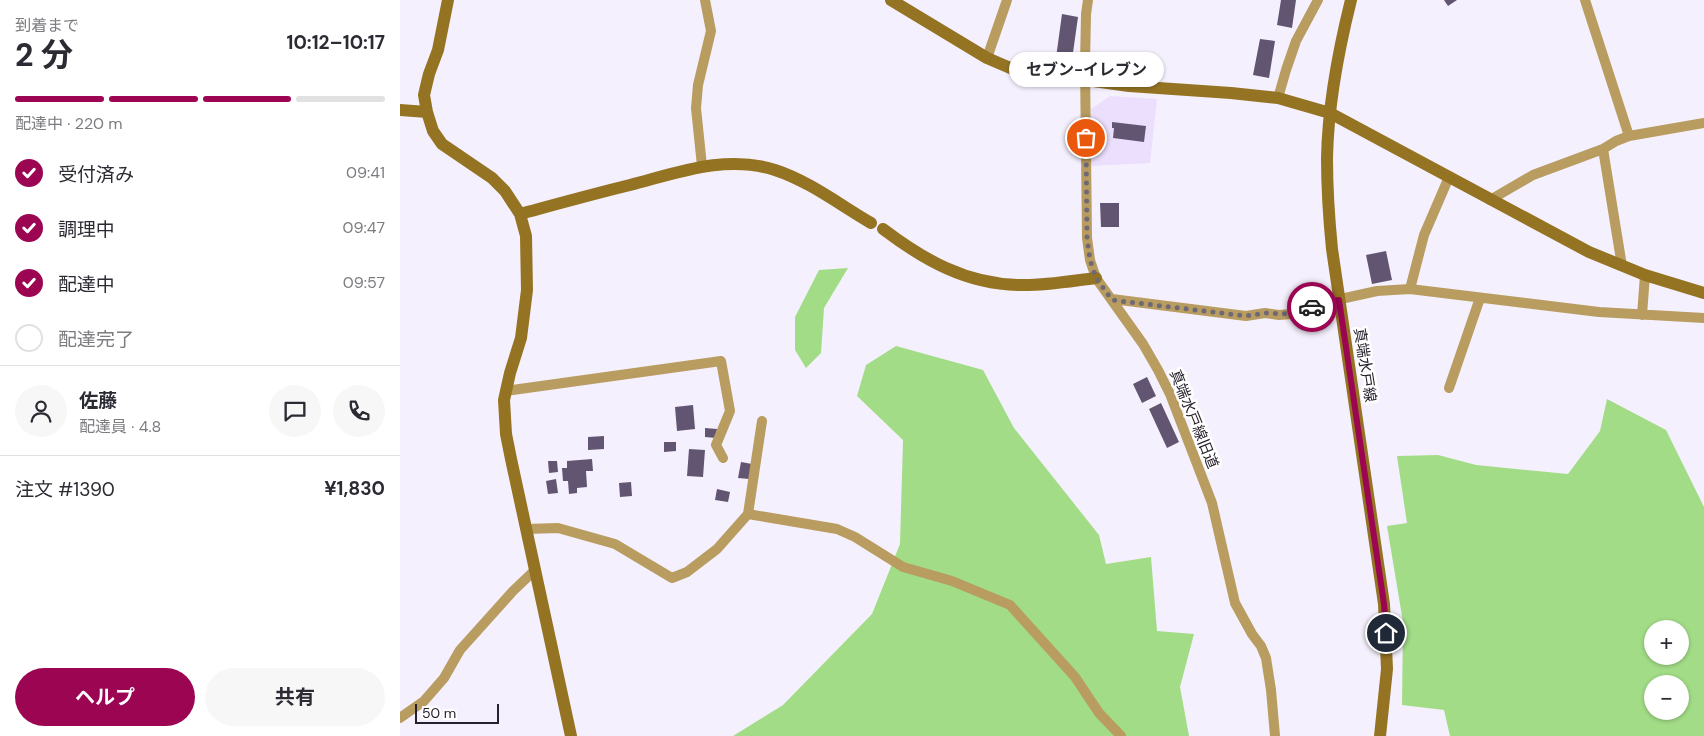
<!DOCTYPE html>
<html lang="ja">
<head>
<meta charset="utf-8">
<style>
  body { margin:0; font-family:"DM Sans","Noto Sans JP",sans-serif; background:#f7f7f7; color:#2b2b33; height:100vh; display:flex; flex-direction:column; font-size:19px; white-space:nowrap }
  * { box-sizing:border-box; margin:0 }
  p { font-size:16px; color:#7c7c81 }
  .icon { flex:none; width:28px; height:28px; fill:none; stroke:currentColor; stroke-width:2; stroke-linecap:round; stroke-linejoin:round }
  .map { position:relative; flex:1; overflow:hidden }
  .sheet { display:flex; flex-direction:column; background:#fff; width:400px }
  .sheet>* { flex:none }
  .controls { position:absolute; left:1244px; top:620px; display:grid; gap:10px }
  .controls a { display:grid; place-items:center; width:45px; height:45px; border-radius:50%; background:#fff; box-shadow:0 1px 4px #0004; font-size:25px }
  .scale { position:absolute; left:15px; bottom:12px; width:84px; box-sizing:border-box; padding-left:5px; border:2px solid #27212d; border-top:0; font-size:14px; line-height:18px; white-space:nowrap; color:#27212d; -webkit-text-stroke:4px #fff; paint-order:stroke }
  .pin { position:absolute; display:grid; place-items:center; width:42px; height:42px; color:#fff; margin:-21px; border:2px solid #fff; border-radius:50%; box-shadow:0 1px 5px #0007 }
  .courier { position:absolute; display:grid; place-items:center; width:50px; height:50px; margin:-25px; border:4px solid #9c0552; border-radius:50%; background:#fff; color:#222; box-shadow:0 1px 6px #0007 }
  .bubble { position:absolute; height:35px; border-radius:18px; background:#fff; box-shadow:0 1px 4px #0004; font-size:16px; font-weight:700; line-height:35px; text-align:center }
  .summary em { font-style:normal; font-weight:700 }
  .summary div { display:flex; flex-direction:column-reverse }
  .summary { display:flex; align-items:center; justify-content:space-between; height:85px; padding:0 15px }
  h1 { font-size:32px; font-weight:700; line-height:38px }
  .bar { display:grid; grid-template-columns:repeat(4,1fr); gap:8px 5px; align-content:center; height:60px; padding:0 15px }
  .bar i { height:6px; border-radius:4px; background:#e1e1e2 }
  .bar .current { background:#9c0552 }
  .bar p { grid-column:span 4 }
  .line { display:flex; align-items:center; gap:12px; padding:0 15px; border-top:1px solid #e1e1e2 }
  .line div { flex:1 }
  .round { display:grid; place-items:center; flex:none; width:52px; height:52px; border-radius:26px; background:#f7f7f7 }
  ol { padding:0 15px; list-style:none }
  li { display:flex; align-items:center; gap:15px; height:55px }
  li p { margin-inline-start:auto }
  li .icon { padding:5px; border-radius:50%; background:#9c0552; color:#fff; stroke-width:4 }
  li:last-child { color:#7c7c81 }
  li i { width:28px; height:28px; border:2px solid #e1e1e2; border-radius:50% }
  .cta { display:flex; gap:10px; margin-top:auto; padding:10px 15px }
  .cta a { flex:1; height:58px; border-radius:30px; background:#9c0552; color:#fff; font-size:20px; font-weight:700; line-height:58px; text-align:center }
  .cta a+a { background:#f7f7f7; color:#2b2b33 }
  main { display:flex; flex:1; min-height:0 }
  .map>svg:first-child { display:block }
  .built { fill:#ecdffe }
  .green { fill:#a2dc87; fill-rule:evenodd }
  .building { fill:#625571 }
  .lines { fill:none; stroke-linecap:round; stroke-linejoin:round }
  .street { stroke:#b89c60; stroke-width:10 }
  .secondary { stroke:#947323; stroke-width:12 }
  .done { stroke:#6f6976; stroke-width:5; stroke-dasharray:0 9 }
  .route { stroke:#9c0552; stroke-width:6 }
  .labels { text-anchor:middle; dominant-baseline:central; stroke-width:5; stroke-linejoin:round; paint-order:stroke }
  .street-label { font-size:15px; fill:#27212d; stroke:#fff }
</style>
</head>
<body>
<main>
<section class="sheet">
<div class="summary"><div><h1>2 分</h1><p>到着まで</p></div><em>10:12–10:17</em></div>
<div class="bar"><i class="current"></i><i class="current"></i><i class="current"></i><i></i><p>配達中 · 220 m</p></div>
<ol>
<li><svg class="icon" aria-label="check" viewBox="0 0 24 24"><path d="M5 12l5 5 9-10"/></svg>受付済み<p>09:41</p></li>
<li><svg class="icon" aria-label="check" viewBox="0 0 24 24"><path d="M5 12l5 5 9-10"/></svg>調理中<p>09:47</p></li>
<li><svg class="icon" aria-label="check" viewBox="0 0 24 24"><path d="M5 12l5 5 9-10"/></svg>配達中<p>09:57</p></li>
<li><i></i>配達完了</li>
</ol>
<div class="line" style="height:90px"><a class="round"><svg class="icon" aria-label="person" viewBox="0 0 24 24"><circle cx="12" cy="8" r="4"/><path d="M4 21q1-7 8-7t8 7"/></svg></a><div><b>佐藤</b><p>配達員 · 4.8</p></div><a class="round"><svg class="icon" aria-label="chat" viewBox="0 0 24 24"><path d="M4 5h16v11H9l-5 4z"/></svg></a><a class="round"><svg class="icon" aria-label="phone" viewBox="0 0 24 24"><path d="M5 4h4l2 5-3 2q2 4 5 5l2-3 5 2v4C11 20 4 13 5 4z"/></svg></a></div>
<div class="line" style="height:65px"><div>注文 #1390</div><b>¥1,830</b></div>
<div class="cta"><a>ヘルプ</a><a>共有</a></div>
</section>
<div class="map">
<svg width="1304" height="736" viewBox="0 0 1304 736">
  <rect width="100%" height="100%" fill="#f5f0fd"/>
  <!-- built -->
  <path class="built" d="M710,96l47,3 -7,64 -60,3 1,-57z"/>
  <!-- green -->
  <path class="green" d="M448,268l-24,40 -3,45 -15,15 -11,-18v-33l24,-47z
    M496,346l87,24 31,58 85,107 7,29 45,-7 6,74 37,3 -14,53 9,49h-456l50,-31 89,-91 28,-70 3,-104 -46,-44 9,-31z
    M1207,399l59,31 38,77v229h-254l-6,-26 -42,-5 1,-83 -16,-96 20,-3 -10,-67 41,-1 38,10 92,9 32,-43zM1252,629h28v27h-28zM1252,684h28v27h-28z"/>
  <!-- building -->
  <path class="building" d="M881,0h15l-4,28 -15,-3z
    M1044,0h13l-9,6z
    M662,14l16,3 -7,50 -16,-2z
    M860,39l15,2 -6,37 -16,-3z
    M712,122l34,4 -2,16 -31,-4 1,-10h-2z
    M700,203h19v24h-18z
    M986,251l6,29 -20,4 -6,-29z
    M747,377l9,19 -14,7 -9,-19z
    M761,403l18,39 -12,6 -18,-39z
    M293,405l2,24 -18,2 -2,-24z
    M305,428l12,1 -1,9 -11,-1z
    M204,436v13l-16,1v-13z
    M264,442h12v9l-12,1z
    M289,449l16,1 -2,27 -16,-1z
    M192,459l1,12h-7l1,16 -10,1v5l-8,1 -1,-13h-5l-1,-13h5v-7z
    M148,461h9l1,11 -9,1z
    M341,462l11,2 -3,15 -11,-1z
    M156,479l2,14 -10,1 -2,-13z
    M231,482l1,14 -12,1 -1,-14z
    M317,489l13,3 -2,10 -13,-2z"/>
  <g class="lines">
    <!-- street -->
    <path class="street" d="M688,0l-2,14 -1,51 2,173 3,22 6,18 47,66 15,26 12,24 42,109 23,100 17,31 9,12 5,12 5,32 4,46
      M1185,0l44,136
      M587,58l20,-58
      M878,98l8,-28 10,-29 22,-41
      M1203,149l19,117
      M302,166l-6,-58 2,-23 13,-54 -6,-31
      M1090,200l43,-25 70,-26 13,-8 13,-5 75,-13
      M1010,289l14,-54 25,-58
      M712,299l134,17 19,-3 14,2 12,-1 36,-12 50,-11 33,-2 189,23 105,6
      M1242,315l3,-40
      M1049,388l31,-90
      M105,391l216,-30 9,50 -14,34 7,13
      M348,514l89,15 18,8 48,30 49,14 58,24 65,72 24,36 22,23
      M126,529l32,-1 57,16 57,34 15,-6 30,-23 31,-35 14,-93
      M0,718l24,-17 20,-23 16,-28 53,-59 22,-21"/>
    <!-- secondary -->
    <path class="secondary" d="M48,0l-10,50 -9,24 -5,21 3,17 6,19 9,13 50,34 13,13 15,23 6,22 1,54 -6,48 -11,35 -6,27 2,34 5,25 60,277
      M491,0l96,58 28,12 114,16 102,7 47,5 52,15 259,139 56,23 59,18
      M951,0c-13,52 -23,104 -24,158 0,30 2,61 5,91l52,355 3,65 -7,67
      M0,110l27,2
      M120,214c37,-10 73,-20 110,-29 47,-12 96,-31 145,-15 34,11 65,35 96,53
      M483,229c41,31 83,55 136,56 25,1 52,-4 77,-7"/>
  </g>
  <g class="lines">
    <!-- done -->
    <path class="done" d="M686,138l1,100 3,22 6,18 16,22 134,16 19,-3 26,1 21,-7"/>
    <!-- route -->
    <path class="route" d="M912,307l27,-7 45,304 2,29"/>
  </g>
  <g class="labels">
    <!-- street labels -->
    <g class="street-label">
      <text transform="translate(965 365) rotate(81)">真端水戸線</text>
      <text transform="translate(794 419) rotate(68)">真端水戸線旧道</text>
    </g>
  </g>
</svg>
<div class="controls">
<a>+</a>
<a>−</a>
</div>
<div class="scale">50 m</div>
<div class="pin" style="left:686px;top:138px;background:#ea580c"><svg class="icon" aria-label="bag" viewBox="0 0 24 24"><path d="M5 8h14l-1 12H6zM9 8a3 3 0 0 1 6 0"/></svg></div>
<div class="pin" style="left:986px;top:633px;background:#1f2937"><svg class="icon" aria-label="home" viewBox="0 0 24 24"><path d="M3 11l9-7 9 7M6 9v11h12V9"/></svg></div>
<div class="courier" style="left:912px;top:307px"><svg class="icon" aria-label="car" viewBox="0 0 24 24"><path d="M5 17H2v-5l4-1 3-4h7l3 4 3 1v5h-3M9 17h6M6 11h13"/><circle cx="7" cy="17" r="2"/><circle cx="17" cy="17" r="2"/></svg></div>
<div class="bubble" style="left:609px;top:52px;width:155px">セブン-イレブン</div>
</div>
</main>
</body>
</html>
